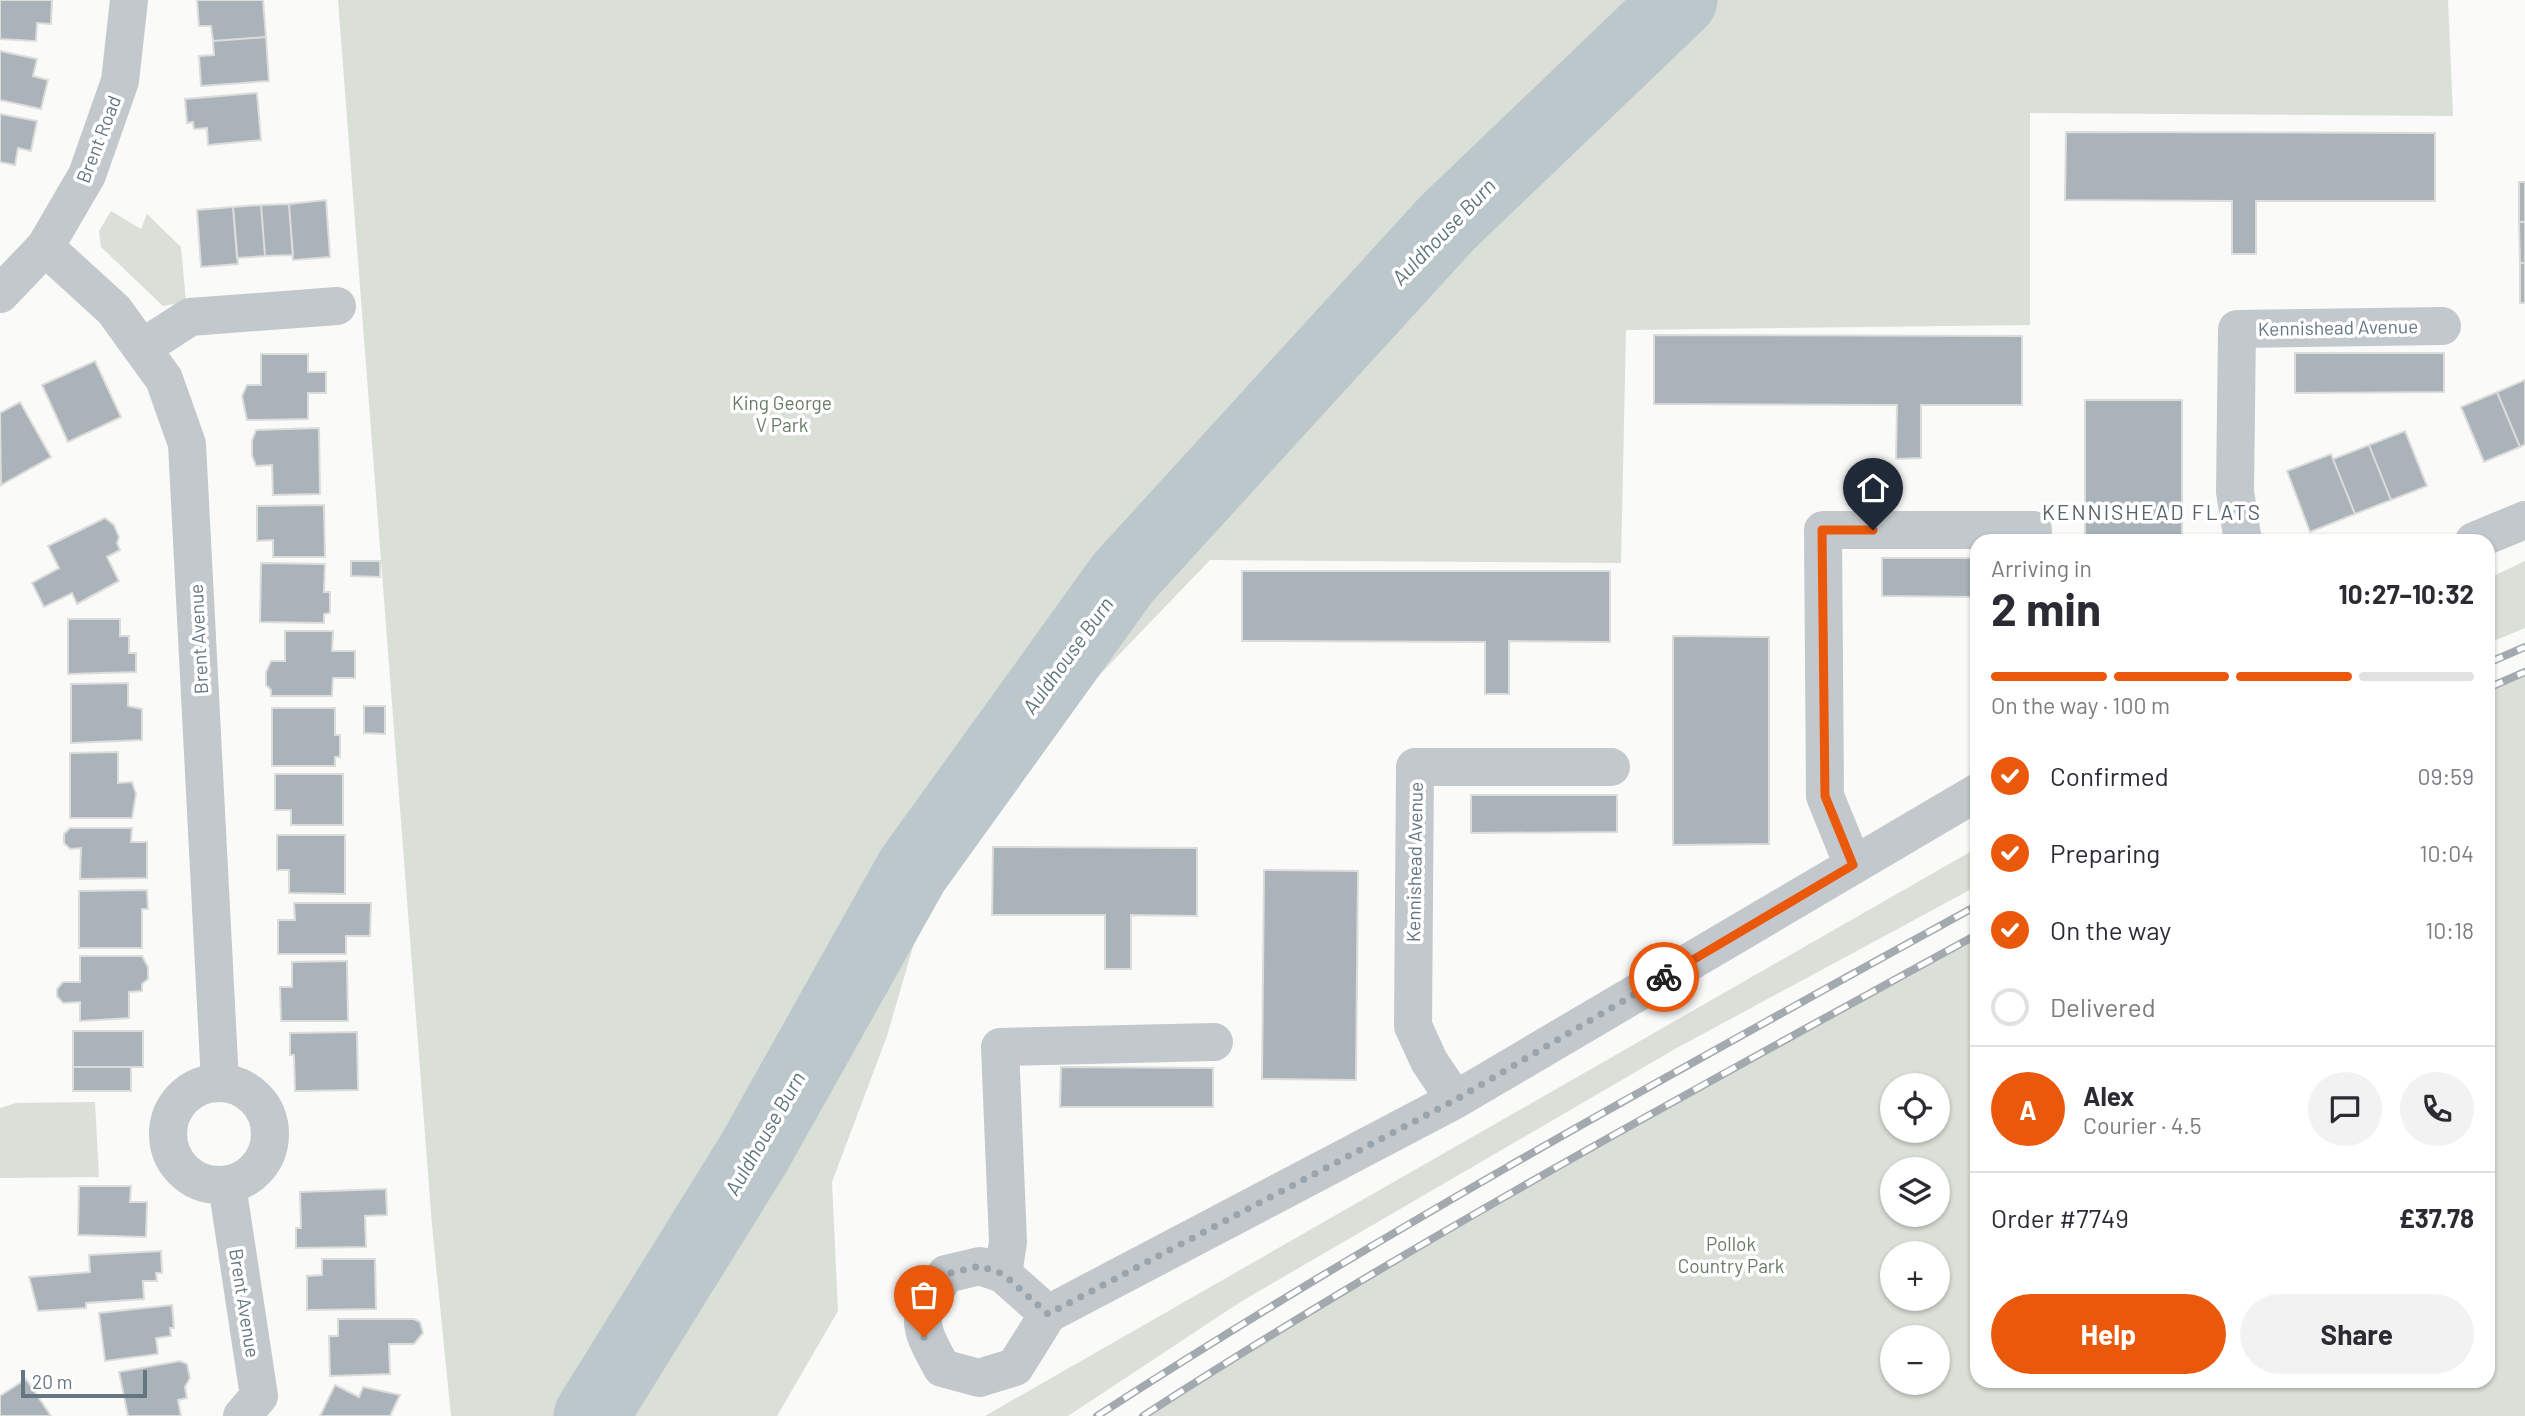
<!DOCTYPE html>
<html lang="en">
<head>
<meta charset="utf-8">
<style>
  body { margin:0; font-family:Barlow,sans-serif; background:#f2f2f3; color:#2b2b33; height:100vh; display:flex; flex-direction:column; font-size:26px; white-space:nowrap }
  * { box-sizing:border-box; margin:0 }
  p { font-size:23px; color:#7c7c81 }
  .icon { flex:none; width:38px; height:38px; fill:none; stroke:currentColor; stroke-width:2; stroke-linecap:round; stroke-linejoin:round }
  .map { position:relative; flex:1; overflow:hidden }
  .panel { position:absolute; left:1970px; top:534px; width:525px; height:854px; display:flex; flex-direction:column; background:#fff; border-radius:21px; box-shadow:0 2px 5px #0004 }
  .panel>* { flex:none }
  .tools { position:absolute; left:1880px; top:1073px; display:grid; gap:14px }
  .tools a { display:grid; place-items:center; width:70px; height:70px; border-radius:50%; background:#fff; box-shadow:0 2px 5px #0004; font-size:35px }
  .scale { position:absolute; left:21px; bottom:18px; width:126px; box-sizing:border-box; padding-left:7px; border:4px solid #657683; border-top:0; font-size:19px; line-height:24px; white-space:nowrap; color:#657683; -webkit-text-stroke:5px #fff; paint-order:stroke }
  .pin { position:absolute; display:grid; place-items:center; width:60px; height:60px; color:#fff; margin:-72px -30px; border-radius:50% 50% 50% 0; rotate:-45deg; box-shadow:0 0 7px #0007 }
  .pin .icon { rotate:45deg }
  .courier { position:absolute; display:grid; place-items:center; width:70px; height:70px; margin:-35px; border:5px solid #ea580c; border-radius:50%; background:#fff; color:#222; box-shadow:0 2px 9px #0007 }
  .summary em { font-style:normal; font-weight:700 }
  .summary div { display:flex; flex-direction:column-reverse }
  .summary { display:flex; align-items:center; justify-content:space-between; height:119px; padding:0 21px }
  h1 { font-size:46px; font-weight:700; line-height:52px }
  .bar { display:grid; grid-template-columns:repeat(4,1fr); gap:10px 7px; align-content:center; height:84px; padding:0 21px }
  .bar i { height:9px; border-radius:5px; background:#e1e1e2 }
  .bar .selected { background:#ea580c }
  .bar p { grid-column:span 4 }
  .line { display:flex; align-items:center; gap:18px; padding:0 21px; border-top:2px solid #e1e1e2 }
  .line div { flex:1 }
  .round { display:grid; place-items:center; flex:none; width:74px; height:74px; border-radius:37px; background:#f2f2f3 }
  ol { padding:0 21px; list-style:none }
  li { display:flex; align-items:center; gap:21px; height:77px }
  li p { margin-inline-start:auto }
  li .icon { padding:7px; border-radius:50%; background:#ea580c; color:#fff; stroke-width:4 }
  li:last-child { color:#7c7c81 }
  li i { width:38px; height:38px; border:4px solid #e1e1e2; border-radius:50% }
  .button { display:flex; gap:14px; margin-top:auto; padding:14px 21px }
  .button a { flex:1; height:80px; border-radius:42px; background:#ea580c; color:#fff; font-size:28px; font-weight:700; line-height:80px; text-align:center }
  .button a+a { background:#f2f2f3; color:#2b2b33 }
  .map>svg:first-child { display:block }
  .green { fill:#dadfd7; fill-rule:evenodd }
  .lines { fill:none; stroke-linecap:round; stroke-linejoin:round }
  .river { stroke:#bbc7cb; stroke-width:75 }
  .building { fill:#aab3b9; stroke:#dcdcda; stroke-width:2 }
  .minor { stroke:#c3c8cc; stroke-width:38 }
  .rail-casing { stroke:#a2aab0; stroke-width:8 }
  .rail { stroke:#fff; stroke-width:5; stroke-dasharray:16; stroke-linecap:butt }
  .done { stroke:#99a4ac; stroke-width:7; stroke-dasharray:0 12.6 }
  .route { stroke:#ea580c; stroke-width:9 }
  .labels { text-anchor:middle; dominant-baseline:central; stroke-width:7; stroke-linejoin:round; paint-order:stroke }
  .street-label { font-size:19px; fill:#657683; stroke:#fff }
  .park-label { font-size:19px; fill:#687a64; stroke:#fff }
  .water-label { font-size:21px; font-style:italic; fill:#60757c; stroke:#fff }
  .neighbourhood-label { font-size:21px; letter-spacing:2px; fill:#57646e; stroke:#fff }
</style>
</head>
<body>
<div class="map">
<svg width="2525" height="1416" viewBox="0 0 2525 1416">
  <rect width="100%" height="100%" fill="#fafaf8"/>
  <!-- green -->
  <path class="green" d="M338,0h2110l5,116 -423,-3v212l-404,5 -5,233 -411,-3 -239,249 -47,100 -37,127 -55,146 6,129 -61,105h-169l116,-172 143,-271 97,-154 -210,280 -192,317h-111l-19,-191z
    M111,211l30,18 6,-15 34,33 5,55 -23,4 -62,-59 -2,-16z
    M2525,561v67l-36,15v-65z
    M2525,672v744h-1382c270,-175 553,-327 834,-482l1,447h510l1,-693zM1937,1085v45h-45v-45zM1892,1169h45v45h-45zM1892,1253h45v45h-45zM1892,1337h45v45h-45z
    M1977,848v38l-302,163 -433,252 -174,115h-83z
    M95,1102l4,75 -99,1v-70l16,-5z"/>
  <g class="lines">
    <!-- river -->
    <path class="river" d="M591,1416l163,-263 158,-282 211,-293 324,-355 233,-223"/>
  </g>
  <!-- building -->
  <path class="building" d="M0,0h52l-1,24 -14,-1 -1,18 -36,-2z
    M197,0h66l3,37 -53,4 -2,-15h-12z
    M266,37l3,44 -68,5 -2,-30 15,-1 -1,-14z
    M0,51l37,8 -4,17 15,4 -7,29 -41,-9z
    M257,93l4,47 -53,5 -1,-17 -13,1 -1,-7 -6,1 -2,-24z
    M0,114l37,7 -6,30 -13,-3 -3,17 -15,-3z
    M2066,132l369,1v68h-179v53h-24v-53l-167,-1z
    M2519,182h6v40h-6z
    M326,200l4,57 -37,3 -4,-56z
    M289,204l4,51 -28,1 -4,-51z
    M261,205l4,51 -28,2 -4,-51z
    M233,207l5,57 -37,3 -4,-57z
    M2519,222h6v41h-5z
    M2520,263h5v40h-5z
    M1654,335l368,1v69h-101v53l-25,1 1,-54 -243,-1z
    M2295,353h149v39l-149,1z
    M261,354h47v18h18v21h-18v26l-61,1 -5,-24 5,-11h14z
    M95,361l26,56 -53,25 -26,-57z
    M2525,380v64l-5,3 -23,-55z
    M2497,392l23,55 -36,15 -23,-55z
    M2085,400h97v141h-97z
    M20,402l31,55 -50,28 -1,-72z
    M319,428l1,66 -47,1 -1,-30 -16,1 -4,-11v-14l4,-11z
    M2405,431l22,55 -36,14 -22,-55z
    M2369,445l22,55 -36,14 -22,-55z
    M2331,454l24,60 -45,18 -23,-61z
    M324,505l1,52h-52v-17l-16,1v-35z
    M105,518l9,7 5,12 -2,6 3,7 -13,7 12,24 -42,23 -5,-11 -28,14 -12,-24 27,-15 -11,-22z
    M1882,558h96v39l-96,-1z
    M351,561h29v16l-29,-1z
    M261,563l64,1 -1,28h6v21l-6,1v9l-64,-1z
    M1242,571h368v71l-101,-1v53h-24v-52l-243,-1z
    M68,619h52v17h9v17h7v19l-68,2z
    M285,631h48l-1,20h23v27h-22l-1,18h-61v-6l-5,-5v-13l5,-11h14z
    M1673,636l96,1v207l-96,1z
    M128,683v23l14,3v31l-71,3v-59z
    M364,706h21v28l-21,-1z
    M272,708h63v27h5v22h-5v9h-63z
    M118,752v31l14,-1 4,12 -4,24h-62v-65z
    M275,774h68v51h-52v-15h-16z
    M1471,795h146v37l-146,1z
    M70,828h62l-1,14h16v36l-67,1 1,-31 -11,1 -6,-6v-9z
    M277,835h68v59l-56,-1v-23h-12z
    M993,847l204,1v68l-66,-1v54h-26v-54h-113z
    M1264,870l94,1 -2,209 -94,-1z
    M147,890l1,19h-6v39h-63v-57z
    M294,903h77l-1,33h-24v18h-68v-34h17z
    M80,956h62l6,11v12l-6,5v7l-13,1v26l-49,3v-19l-17,1 -6,-7v-7l6,-7h17z
    M347,961l1,60h-67l-1,-34h12v-25z
    M73,1031h70v36h-70z
    M357,1032l1,58 -63,1 -1,-36h-4v-22z
    M73,1067h58v24h-58z
    M1061,1067l152,1v39h-153z
    M79,1186h52l-1,16h17l-1,35 -68,-2z
    M386,1189l1,26 -22,1 1,31 -70,1v-20h5l-1,-36z
    M161,1251l1,22h-6l1,8h-14l1,18 -58,4v5l-48,3 -9,-34 61,-5 -1,-17z
    M322,1259h53l1,50 -69,1v-34l15,-1z
    M172,1305l2,23h-4l1,8 -15,2 2,16 -53,7 -6,-48z
    M338,1319h76l6,3 3,11 -9,11h-25l1,30 -60,2 -1,-40h9z
    M180,1361l7,3 3,14 -5,9 2,11 -9,2 3,16h-53l-9,-44z
    M26,1379l25,37h-51v-20z
    M335,1385l24,12 4,-10 37,8 -10,21h-70z"/>
  <g class="lines">
    <!-- minor -->
    <path class="minor" d="M45,247l69,63 50,69 23,65 33,638
      M0,294l45,-47 42,-72 33,-94 9,-81
      M142,348l48,-31 147,-11
      M2243,541l-8,-49 2,-163 205,-3
      M2474,541l51,-21
      M1853,865l-28,-69 -2,-266h210
      M168 1134a51 51 0 1 1 102 0a51 51 0 1 1-102 0Z
      M1455,1100l-26,-39 -16,-35 2,-259h196
      M227,1185l32,211 -17,20
      M1003,1274l5,-32 -8,-195 214,-5
      M1048,1314l-45,-40 -23,-8 -34,8c-30,44 -30,47 -4,94l37,10 36,-11 33,-53 407,-214 523,-308"/>
    <defs>
      <path id="rail" d="M2488,663l37,-16
        M2488,688l37,-16
        M1097,1416c285,-185 583,-347 881,-511
        M1143,1416c270,-175 553,-327 835,-482"/>
    </defs>
    <!-- rail casing -->
    <use href="#rail" class="rail-casing"/>
    <!-- rail -->
    <use href="#rail" class="rail"/>
  </g>
  <g class="lines">
    <!-- done -->
    <path class="done" d="M924,1337l-2,-27 24,-36 34,-8 23,8 45,40 407,-214 209,-123"/>
    <!-- route -->
    <path class="route" d="M1664,977l189,-112 -28,-69 -3,-266h51"/>
  </g>
  <g class="labels">
    <!-- street labels -->
    <g class="street-label">
      <text transform="translate(98 139) rotate(-69)">Brent Road</text>
      <text transform="translate(2338 327) rotate(-1)">Kennishead Avenue</text>
      <text transform="translate(198 639) rotate(-93)">Brent Avenue</text>
      <text transform="translate(1414 862) rotate(-89)">Kennishead Avenue</text>
      <text transform="translate(245 1303) rotate(81)">Brent Avenue</text>
    </g>
    <!-- park labels -->
    <g class="park-label">
      <text x="782" y="402">King George<tspan x="782" dy="22">V Park</tspan></text>
      <text x="1731" y="1243">Pollok<tspan x="1731" dy="22">Country Park</tspan></text>
    </g>
    <!-- water labels -->
    <g class="water-label">
      <text transform="translate(1443 231) rotate(-46)">Auldhouse Burn</text>
      <text transform="translate(1067 655) rotate(-54)">Auldhouse Burn</text>
      <text transform="translate(764 1133) rotate(-60)">Auldhouse Burn</text>
    </g>
    <!-- neighbourhood labels -->
    <g class="neighbourhood-label">
      <text x="2152" y="511">KENNISHEAD FLATS</text>
    </g>
  </g>
</svg>
<div class="tools">
<a><svg class="icon" aria-label="locate" viewBox="0 0 24 24"><circle cx="12" cy="12" r="6"/><path d="M12 2v4M12 18v4M2 12h4M18 12h4"/></svg></a>
<a><svg class="icon" aria-label="layers" viewBox="0 0 24 24"><path d="M12 4l9 5-9 5-9-5zM3 14l9 5 9-5"/></svg></a>
<a>+</a>
<a>−</a>
</div>
<div class="scale">20 m</div>
<div class="pin" style="left:924px;top:1337px;background:#ea580c"><svg class="icon" aria-label="bag" viewBox="0 0 24 24"><path d="M5 8h14l-1 12H6zM9 8a3 3 0 0 1 6 0"/></svg></div>
<div class="pin" style="left:1873px;top:530px;background:#1f2937"><svg class="icon" aria-label="home" viewBox="0 0 24 24"><path d="M3 11l9-7 9 7M6 9v11h12V9"/></svg></div>
<div class="courier" style="left:1664px;top:977px"><svg class="icon" aria-label="bike" viewBox="0 0 24 24"><circle cx="6" cy="16" r="4"/><circle cx="18" cy="16" r="4"/><path d="M6 16l4-8h5l3 8M10 8l3 8H6M13 5h3"/></svg></div>
<section class="panel">
<div class="summary"><div><h1>2 min</h1><p>Arriving in</p></div><em>10:27–10:32</em></div>
<div class="bar"><i class="selected"></i><i class="selected"></i><i class="selected"></i><i></i><p>On the way · 100 m</p></div>
<ol>
<li><svg class="icon" aria-label="check" viewBox="0 0 24 24"><path d="M5 12l5 5 9-10"/></svg>Confirmed<p>09:59</p></li>
<li><svg class="icon" aria-label="check" viewBox="0 0 24 24"><path d="M5 12l5 5 9-10"/></svg>Preparing<p>10:04</p></li>
<li><svg class="icon" aria-label="check" viewBox="0 0 24 24"><path d="M5 12l5 5 9-10"/></svg>On the way<p>10:18</p></li>
<li><i></i>Delivered</li>
</ol>
<div class="line" style="height:126px"><b class="round" style="background:#ea580c;color:#fff">A</b><div><b>Alex</b><p>Courier · 4.5</p></div><a class="round"><svg class="icon" aria-label="chat" viewBox="0 0 24 24"><path d="M4 5h16v11H9l-5 4z"/></svg></a><a class="round"><svg class="icon" aria-label="phone" viewBox="0 0 24 24"><path d="M5 4h4l2 5-3 2q2 4 5 5l2-3 5 2v4C11 20 4 13 5 4z"/></svg></a></div>
<div class="line" style="height:91px"><div>Order #7749</div><b>£37.78</b></div>
<div class="button"><a>Help</a><a>Share</a></div>
</section>
</div>
</body>
</html>
